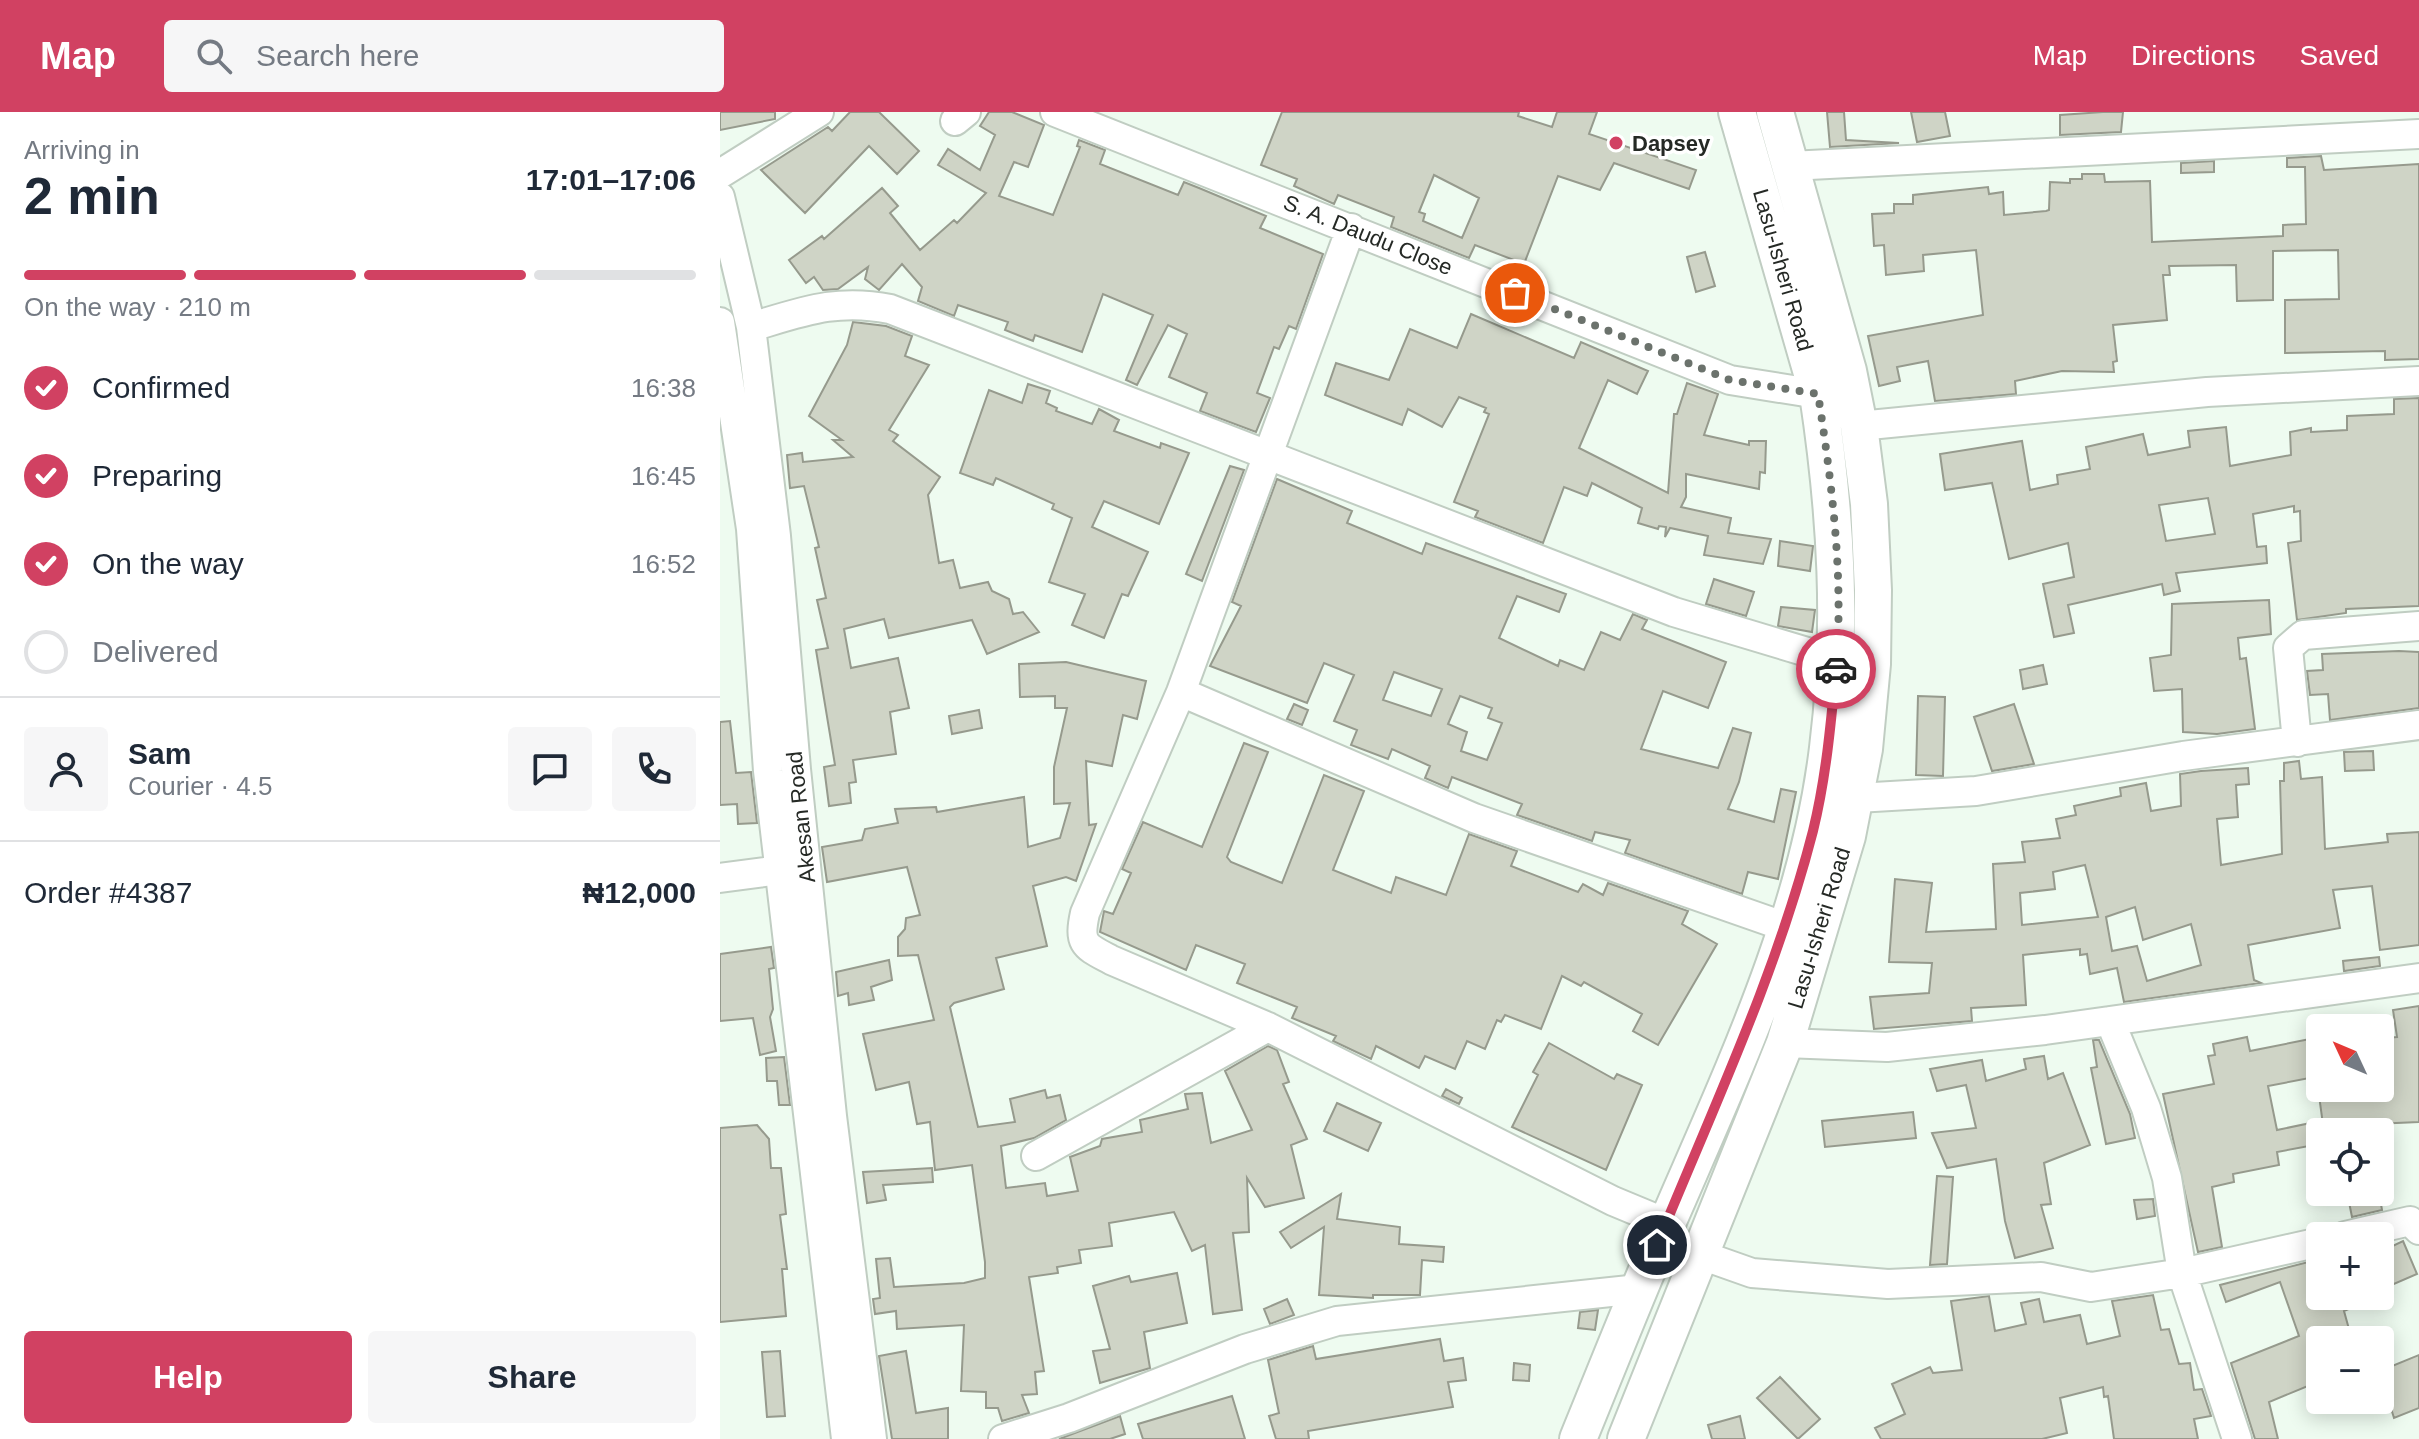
<!DOCTYPE html>
<html lang="en">
<head>
<meta charset="utf-8">
<style>
  body { margin:0; font-family:Helvetica,sans-serif; background:#f6f6f7; color:#1f2937; height:100vh; display:flex; flex-direction:column; font-size:30px; white-space:nowrap }
  * { box-sizing:border-box; margin:0 }
  p { font-size:26px; color:#747a83 }
  .icon { flex:none; width:44px; height:44px; fill:none; stroke:currentColor; stroke-width:2; stroke-linecap:round; stroke-linejoin:round }
  .map { position:relative; flex:1; overflow:hidden }
  .panel { display:flex; flex-direction:column; background:#fff; width:720px }
  .panel>* { flex:none }
  .needle { width:52px; rotate:314deg }
  .controls { position:absolute; left:1586px; top:902px; display:grid; gap:16px }
  .controls a { display:grid; place-items:center; width:88px; height:88px; border-radius:8px; background:#fff; box-shadow:0 4px 20px #0003; font-size:40px }
  .pin { position:absolute; display:grid; place-items:center; width:68px; height:68px; color:#fff; margin:-34px; border:4px solid #fff; border-radius:50%; box-shadow:0 2px 8px #0007 }
  .courier { position:absolute; display:grid; place-items:center; width:80px; height:80px; margin:-40px; border:6px solid #d14162; border-radius:50%; background:#fff; color:#222; box-shadow:0 2px 10px #0007 }
  .summary em { font-style:normal; font-weight:600 }
  .summary div { display:flex; flex-direction:column-reverse }
  .summary { display:flex; align-items:center; justify-content:space-between; height:136px; padding:0 24px }
  h1 { font-size:52px; font-weight:600; line-height:60px }
  .bar { display:grid; grid-template-columns:repeat(4,1fr); gap:12px 8px; align-content:center; height:96px; padding:0 24px }
  .bar i { height:10px; border-radius:6px; background:#e0e1e3 }
  .bar .active { background:#d14162 }
  .bar p { grid-column:span 4 }
  .line { display:flex; align-items:center; gap:20px; padding:0 24px; border-top:2px solid #e0e1e3 }
  .line div { flex:1 }
  .round { display:grid; place-items:center; flex:none; width:84px; height:84px; border-radius:8px; background:#f6f6f7 }
  ol { padding:0 24px; list-style:none }
  li { display:flex; align-items:center; gap:24px; height:88px }
  li p { margin-inline-start:auto }
  li .icon { padding:8px; border-radius:50%; background:#d14162; color:#fff; stroke-width:4 }
  li:last-child { color:#747a83 }
  li i { width:44px; height:44px; border:4px solid #e0e1e3; border-radius:50% }
  .action { display:flex; gap:16px; margin-top:auto; padding:16px 24px }
  .action a { flex:1; height:92px; border-radius:8px; background:#d14162; color:#fff; font-size:32px; font-weight:600; line-height:92px; text-align:center }
  .action a+a { background:#f6f6f7; color:#1f2937 }
  header { display:flex; align-items:center; gap:48px; box-sizing:border-box; height:112px; padding:0 40px; background:#d14162; color:#fff }
  header strong { font-size:38px }
  nav { display:flex; gap:44px; margin-inline-start:auto; font-size:28px }
  .search { width:560px; height:72px; background:#f6f6f7; display:flex; align-items:center; gap:20px; box-sizing:border-box; padding:0 28px; border-radius:8px; color:#747a83; font-size:30px }
  main { display:flex; flex:1; min-height:0 }
  .map>svg:first-child { display:block }
  .building { fill:#cfd4c6; stroke:#969a8d; stroke-width:2; fill-rule:evenodd }
  .lines { fill:none; stroke-linecap:round; stroke-linejoin:round }
  .minor-casing { stroke:#c0cdc2; stroke-width:32 }
  .major-casing { stroke:#c0cdc2; stroke-width:40 }
  .minor { stroke:#fff; stroke-width:28 }
  .major { stroke:#fff; stroke-width:36 }
  .done { stroke:#6b726c; stroke-width:8; stroke-dasharray:0 14.4 }
  .route { stroke:#d14162; stroke-width:10 }
  .poi-dot { fill:#d14162; stroke:#fff; stroke-width:3 }
  .labels { text-anchor:middle; dominant-baseline:central; stroke-width:7; stroke-linejoin:round; paint-order:stroke }
  .poi-label { font-size:22px; font-weight:bold; fill:#252925; stroke:#fff; text-anchor:start }
  .street-label { font-size:22px; fill:#252925; stroke:#fff }
</style>
</head>
<body>
<header>
<strong>Map</strong>
<div class="search"><svg class="icon" aria-label="search" viewBox="0 0 24 24"><circle cx="10" cy="10" r="6"/><path d="M15 15l6 6"/></svg>Search here</div>
<nav><a>Map</a><a>Directions</a><a>Saved</a></nav>
</header>
<main>
<section class="panel">
<div class="summary"><div><h1>2 min</h1><p>Arriving in</p></div><em>17:01–17:06</em></div>
<div class="bar"><i class="active"></i><i class="active"></i><i class="active"></i><i></i><p>On the way · 210 m</p></div>
<ol>
<li><svg class="icon" aria-label="check" viewBox="0 0 24 24"><path d="M5 12l5 5 9-10"/></svg>Confirmed<p>16:38</p></li>
<li><svg class="icon" aria-label="check" viewBox="0 0 24 24"><path d="M5 12l5 5 9-10"/></svg>Preparing<p>16:45</p></li>
<li><svg class="icon" aria-label="check" viewBox="0 0 24 24"><path d="M5 12l5 5 9-10"/></svg>On the way<p>16:52</p></li>
<li><i></i>Delivered</li>
</ol>
<div class="line" style="height:144px"><a class="round"><svg class="icon" aria-label="person" viewBox="0 0 24 24"><circle cx="12" cy="8" r="4"/><path d="M4 21q1-7 8-7t8 7"/></svg></a><div><b>Sam</b><p>Courier · 4.5</p></div><a class="round"><svg class="icon" aria-label="chat" viewBox="0 0 24 24"><path d="M4 5h16v11H9l-5 4z"/></svg></a><a class="round"><svg class="icon" aria-label="phone" viewBox="0 0 24 24"><path d="M5 4h4l2 5-3 2q2 4 5 5l2-3 5 2v4C11 20 4 13 5 4z"/></svg></a></div>
<div class="line" style="height:104px"><div>Order #4387</div><b>₦12,000</b></div>
<div class="action"><a>Help</a><a>Share</a></div>
</section>
<div class="map">
<svg width="1699" height="1327" viewBox="0 0 1699 1327">
  <rect width="100%" height="100%" fill="#eefbf0"/>
  <!-- building -->
  <path class="building" d="M0,0h55v7l-55,11z
    M130,0h29l40,39 -22,23 -28,-28 -64,67 -44,-43 67,-43 4,4z
    M269,0h23l32,13 -16,42 -14,-5 -15,34 54,19 27,-68 -3,-1 2,-6 26,10 -5,14 78,31 6,-13 15,6 67,28 -6,12 63,26 -27,75 -7,-3 -10,23 -5,-2 -17,46 13,5 -14,34 -56,-21 7,-18 -38,-16 18,-43 -19,-9 -31,60 -11,-5 27,-65 -50,-21 -21,58 -47,-17 -2,6 -28,-11 3,-8 -50,-17 -4,11 -36,-15 4,-14 -20,-23 -23,26 -14,-11 3,-12 -30,22 -15,1 -9,-13 -8,6 -17,-23 33,-24 2,3 58,-51 16,18 -8,7 30,37 34,-30 3,3 29,-30 -48,-28 10,-16 32,21 15,-35 -15,-9z
    M562,0h237l-1,4 34,11 5,-15h40l-8,22 107,36 -7,19 -75,-26 -14,27 -42,-14 -34,88 -49,-19 -6,13 -78,-31 3,-10 -56,-22 -4,9 -40,-18 3,-7 -36,-14zM714,63l45,23 -17,40 -39,-17 2,-7 -6,-2z
    M1107,0h17l2,28 53,3 -69,4z
    M1191,0h34l5,24 -33,6z
    M1383,0h20l-2,20 -61,3v-20z
    M1601,44l3,14 95,-6v195l-34,1v-9l-100,2v-53l54,-1 -1,-49 -65,1v49l-36,1 -1,-36 -67,1 1,9h-7l4,45 -54,5 4,36 -4,1 1,10 -52,-1 -47,10 1,13 -81,7 -7,-40 -31,6 3,14 -21,5 -11,-50 115,-21 -7,-65 -53,5 1,16 -38,4 -2,-30 -10,1 -2,-32 22,-1v-9h19v-9l75,-8 1,7 14,-2 1,23 42,-4 3,-1 1,-28 20,1v-4h12v-5h22l1,8 45,-1 2,61 131,-6v-11l23,-1 -1,-57h-18v-9z
    M1494,49v11l-33,1v-10z
    M985,140l10,34 -19,6 -9,-35z
    M751,202l103,44 7,-16 67,29 -11,23 -29,-14 -29,68 89,45 6,-79h3l10,-31 31,11 -14,41 45,10v-4h17l-1,32 -5,-1 -1,17 -73,-15v23l-5,10 50,11 -3,15 43,6 -8,25 -59,-9 4,-19 -38,-8 -5,9 1,-10 -7,-1 -1,3 -20,-6 4,-15 -50,-25 -5,13 -23,-9 -21,56 -68,-26 3,-6 -24,-9 35,-88 -5,-2 2,-4 -27,-11 -17,30 -34,-18 -6,16 -77,-30 11,-32 53,17 21,-51 47,19z
    M133,210l33,4 26,10 -7,20 24,9 -40,65 9,5 -5,6 47,36 -12,18 11,68 14,-3 7,28 28,-6 4,9 17,8 4,15 10,-2 16,20 -52,22 -15,-34 -83,18 -5,-19 -40,10 7,39 47,-10 11,50 -19,4 6,42 -43,6 3,22 -7,1 2,20 -22,3 -5,-39 11,-2 -19,-115 12,-2 -11,-48 9,-2 -11,-50 4,-1 -15,-61 -14,2 -3,-33 15,-2 1,9 50,-5 -20,-17h9l-33,-24 38,-71z
    M308,272l22,7 -4,12 11,5 -1,3 36,13 7,-15 20,11 -5,11 46,17 1,-5 28,10 -30,71 -55,-23 -12,26 56,25 -20,44 -6,-2 -18,44 -32,-13 13,-31 -36,-12 23,-64 -20,-9 2,-5 -58,-26 -3,7 -33,-12 29,-83 33,13z
    M1699,286v208l-73,3v4l-49,7 -9,-77 13,-2 -1,-30 -6,1v-6l-41,8 4,33 9,-1 1,17 -91,10 4,18 -16,4 -2,-11 -94,21 6,28 -20,4 -11,-53 31,-7 -6,-34 -59,16 -17,-76 -47,7 -5,-36 82,-13 8,49 28,-6 -1,-9 33,-6 -4,-22 57,-13 5,21 42,-8 -2,-16 38,-4 4,39 61,-11 -1,-23 21,-4v4l36,-2v-14l47,-2v-15zM1488,386l7,36 -49,7 -7,-36z
    M510,354l14,4 -42,111 -16,-7z
    M557,367l75,32 -5,12 75,31 4,-11 140,51 -7,18 -42,-16 -18,42 59,28 2,-6 24,10 17,-38 19,8 13,-26 14,6 -5,9 84,33 -18,46 -45,-17 -22,58 77,19 15,-40 18,5 -12,49 -11,27 46,13 7,-33 15,3 -18,87 -30,-7 -6,22 -117,-41 5,-13 -35,-8 -3,9 -75,-26 5,-11 -70,-27 -4,11 -23,-10 5,-12 -38,-17 -4,10 -37,-14 6,-15 -23,-9 20,-46 -30,-12 -17,40 -97,-37 31,-60 -9,-4zM674,560l48,17 -11,27 -48,-16zM740,584l32,12 -4,10 14,5 -15,37 -26,-9 6,-19 -19,-8z
    M1060,429l33,5 -3,25 -32,-5z
    M994,467l40,13 -8,24 -40,-12z
    M1549,488l2,34 -33,4 2,21 6,-1 9,71 -38,5 -34,-2 -1,-43 -28,2 -4,-33 21,-3 1,-51z
    M1061,495l34,3 -3,22 -34,-6z
    M1679,539l20,1v56l-89,12 -2,-26 -18,1 -3,-24 16,-1 -1,-16z
    M346,550l80,19 -9,38 -14,-4 -11,51 -26,-5 3,64 7,-1 -20,57 -10,-4 -33,9 14,60 -51,12 8,31 -50,14 -4,4 28,120 37,-5 -5,-23 35,-9 2,8 13,-3 6,25 -32,18 -33,8 5,42 39,-5 2,13 31,-5 -8,-34 30,-11 2,-7 40,-7 -2,-12 48,-11 -3,-15 17,-1 9,50 41,-13 -27,-59 43,-25 9,4 12,32 -6,2 24,55 -16,6 13,53 -39,9 -18,-29 2,54 -16,1 9,77 -29,4 -8,-69 -13,6 -18,-39 -65,11 3,23 -33,4 2,13 -24,4 1,6 -29,4 15,94 -9,1 2,22 -15,1 7,18 -27,8 -4,-13h-12v-16l-25,-1 3,-66 -67,4 -1,-18 -21,3 -2,-15 7,-1 -4,-39 14,-1 4,29 70,-4 21,-5v-16l-13,-97 -37,5 -5,-48 -13,2 -8,-42 -33,8 -13,-56 71,-14 -16,-65 -20,1v-19l7,-8 1,-11 14,-3 -13,-48 -80,15 -5,-35 40,-7 3,-11 33,-6 -3,-14 41,-2 1,5 87,-15 4,50 32,-9 10,-35 -16,1v-37l13,-59h-12v-12l-35,1 -1,-33z
    M1323,553l4,19 -24,5 -3,-19z
    M1198,584l27,1 -2,79 -27,-1z
    M574,592l14,6 -6,15 -15,-6z
    M1294,592l20,60 -42,7 -18,-54z
    M259,598l3,18 -30,6 -3,-18z
    M10,609l6,52 15,-1 6,51 -19,1 -1,-20 -17,1v-83z
    M524,631l24,9 -41,105 4,5 51,21 42,-108 40,16 -31,79 58,23 5,-16 50,18 23,-61 48,17 -6,15 67,26 5,-8 20,11 5,-12 80,28 -6,13 35,20 -59,101 -25,-14 9,-17 -58,-32 -3,4 -19,-10 -21,53 -36,-14 -4,7 -4,-2 -12,29 -18,-8 -12,28 -30,-13 -6,12 -43,-22 -5,13 -38,-18 3,-5 -44,-18 5,-11 -60,-24 8,-19 -49,-19 -10,25 -86,-38 4,-21 9,3 18,-41 -9,-4 21,-47 59,25z
    M1653,639l1,19 -29,1 -1,-19z
    M1579,649l2,18 21,-2 3,72 63,-7 -1,-8 32,-2v113l-39,5 -8,-64 -39,4 7,38 -92,17 6,35 7,3 -137,19 -7,-34 -27,6 -3,-20 -7,1v-6l-57,6 3,50 -55,3 1,13 -98,8 -4,-32 59,-4 3,-30 -43,-1 6,-83 37,4 -6,49 70,-3 -3,-65 32,-2 -3,-20 38,-4 -4,-19 20,-4 -2,-9 47,-10 -1,-8 26,-5 5,28 30,-5 -1,-32 21,-3 47,-3 1,16 -13,1 2,32 -21,2 4,46 61,-11 -2,-73h4v-18zM1365,753l13,52 -76,8 -2,-32 35,-4 -2,-17zM1415,795l8,33 48,-16 10,41 -54,16 -10,-35 -25,5 -6,-34z
    M51,835l3,21 -5,1 4,40 -3,8 6,34 -16,4 -7,-37 -33,3v-67z
    M1659,845l1,9 -36,5 -1,-10z
    M169,848l3,20 -21,7 3,13 -25,5 -1,-12 -10,3 -2,-24z
    M1699,894v116l-45,2 2,8h-52l-6,-44h65l-2,-50 16,-1 -4,-27z
    M1527,925l3,14 70,-14v39l-52,10 9,44 43,-9v23l-43,8 2,13 -46,9 1,8 -22,5 10,60 -24,5 -35,-158 51,-10 -6,-28 7,-1 -2,-11z
    M1373,928h6l31,74 5,24 -29,6 -15,-76 6,-1z
    M829,931l65,36 3,-5 25,11 -36,85 -94,-43 26,-52 -5,-3z
    M1324,944l4,23 15,-6 27,72 -46,18 7,41 -10,1 12,43 -38,10 -10,-37 -9,-62 -49,9 -15,-35 44,-5 -10,-43 -29,6 -7,-22 52,-9 4,21 40,-12 -2,-10z
    M64,945l6,48h-11l-2,-24h-10l-1,-23z
    M726,977l16,9 -3,6 -17,-8z
    M617,991l44,20 -13,28 -44,-20z
    M1193,1000l3,26 -91,9 -3,-26z
    M37,1013l12,14 2,29h10l5,46 -6,1 7,54h-5l4,47 -66,6v-194z
    M212,1056l1,14 -50,3 3,15 -19,3 -4,-31z
    M1217,1064l16,1 -6,87 -17,1z
    M1627,1080h32l3,18 -30,7z
    M621,1082l-4,25 63,8 -1,17 45,3 -1,15 -21,-2 -2,35h-47v3l-54,-3 5,-68 -33,21 -11,-16z
    M1433,1087l2,17 -18,3 -3,-19z
    M1683,1129l14,33 -37,16v-38z
    M1600,1147v37h26l5,12 -7,3 8,29h-32v41l-51,21 9,37h-23l-24,-76 68,-27 -19,-54 -54,20 -6,-17z
    M457,1161l10,50 -43,9 6,36 -50,15 -7,-32 17,-2 -17,-63 36,-10 2,6z
    M1433,1183l8,35 8,-1 10,35 11,-1 4,27 8,-1 9,27 -17,3 4,20h-84l-6,-43 -4,1 -1,-10 -43,11 7,35 -25,6h-161l-6,-11 30,-14 -13,-30 38,-17 3,6 29,-3 -11,-69 38,-5 6,35 31,-7 -5,-21 18,-4 5,23 36,-7 7,29 33,-8 -8,-35z
    M567,1187l7,16 -24,9 -6,-15z
    M878,1198l-3,20 -17,-2 2,-16z
    M720,1227l4,22 19,-3 3,22 -18,2 5,25 -145,24 1,8h-33l-7,-23 10,-3 -11,-53 45,-14 3,13z
    M60,1239l5,65 -18,1 -5,-65z
    M186,1239l10,62 32,-5v31h-56l-13,-83z
    M1699,1243v53l-25,10 -4,-13 -10,4v-38z
    M794,1251l16,2 -1,16 -16,-1z
    M1060,1265l40,42 -22,20 -41,-41z
    M512,1284l13,43h-102l-5,-15z
    M400,1304l5,18 -15,5h-51z
    M1020,1304l5,23h-33l-4,-14z"/>
  <g class="lines">
    <defs>
      <path id="minor" d="M335,0l675,268 88,14
        M235,9l11,-9
        M1070,54l629,-32
        M0,62l99,-62
        M0,85l31,130 25,209 20,233 36,347 40,323
        M631,116l-170,464 -96,221c-7,32 0,33 26,47l157,67 345,174 53,22
        M0,210l31,207 17,242 78,668
        M31,215c51,-15 85,-29 139,-18l784,303 163,49
        M1139,314l348,-34 212,-11
        M461,580l293,126 312,109
        M1577,630l-9,-94 15,-13 116,-9
        M1137,686l119,-7 207,-35 236,-31
        M0,766l59,-8
        M1390,909l36,87 21,70 15,95 55,166
        M1065,931l102,4 158,-17 374,-52
        M316,1044l232,-129
        M1625,1124l65,-15 9,9
        M981,1143l51,18 136,11 153,-7 50,10 91,-14 138,-31
        M283,1327l66,-21 176,-69 92,-28 302,-32"/>
      <path id="major" d="M858,1327c32,-78 63,-157 97,-234 63,-145 134,-298 153,-457 15,-120 8,-235 -10,-354l-81,-282
        M906,1327l159,-396 62,-207 17,-87 8,-85 1,-74 -4,-86 -10,-78 -11,-55 -73,-259"/>
    </defs>
    <!-- minor casing -->
    <use href="#minor" class="minor-casing"/>
    <!-- major casing -->
    <use href="#major" class="major-casing"/>
    <!-- minor -->
    <use href="#minor" class="minor"/>
    <!-- major -->
    <use href="#major" class="major"/>
  </g>
  <g class="lines">
    <!-- done -->
    <path class="done" d="M795,181l215,87 88,14c14,91 26,183 18,275"/>
    <!-- route -->
    <path class="route" d="M937,1133c56,-137 119,-270 156,-414 13,-53 18,-108 23,-162"/>
  </g>
  <!-- markers -->
  <circle class="poi-dot" cx="896" cy="31" r="8"/>
  <g class="labels">
    <!-- poi labels -->
    <g class="poi-label">
      <text x="912" y="31">Dapsey</text>
    </g>
    <!-- street labels -->
    <g class="street-label">
      <text transform="translate(648 123) rotate(22)">S. A. Daudu Close</text>
      <text transform="translate(1063 158) rotate(74)">Lasu-Isheri Road</text>
      <text transform="translate(81 705) rotate(-96)">Akesan Road</text>
      <text transform="translate(1099 816) rotate(-73)">Lasu-Isheri Road</text>
    </g>
  </g>
</svg>
<div class="controls">
<a><svg class="needle" viewBox="-14 -14 28 28"><path d="M0-13l5 13h-10z" fill="#e53935"/><path d="M0 13l5-13h-10z" fill="#747a83"/></svg></a>
<a><svg class="icon" aria-label="locate" viewBox="0 0 24 24"><circle cx="12" cy="12" r="6"/><path d="M12 2v4M12 18v4M2 12h4M18 12h4"/></svg></a>
<a>+</a>
<a>−</a>
</div>
<div class="pin" style="left:795px;top:181px;background:#ea580c"><svg class="icon" aria-label="bag" viewBox="0 0 24 24"><path d="M5 8h14l-1 12H6zM9 8a3 3 0 0 1 6 0"/></svg></div>
<div class="pin" style="left:937px;top:1133px;background:#1f2937"><svg class="icon" aria-label="home" viewBox="0 0 24 24"><path d="M3 11l9-7 9 7M6 9v11h12V9"/></svg></div>
<div class="courier" style="left:1116px;top:557px"><svg class="icon" aria-label="car" viewBox="0 0 24 24"><path d="M5 17H2v-5l4-1 3-4h7l3 4 3 1v5h-3M9 17h6M6 11h13"/><circle cx="7" cy="17" r="2"/><circle cx="17" cy="17" r="2"/></svg></div>
</div>
</main>
</body>
</html>
